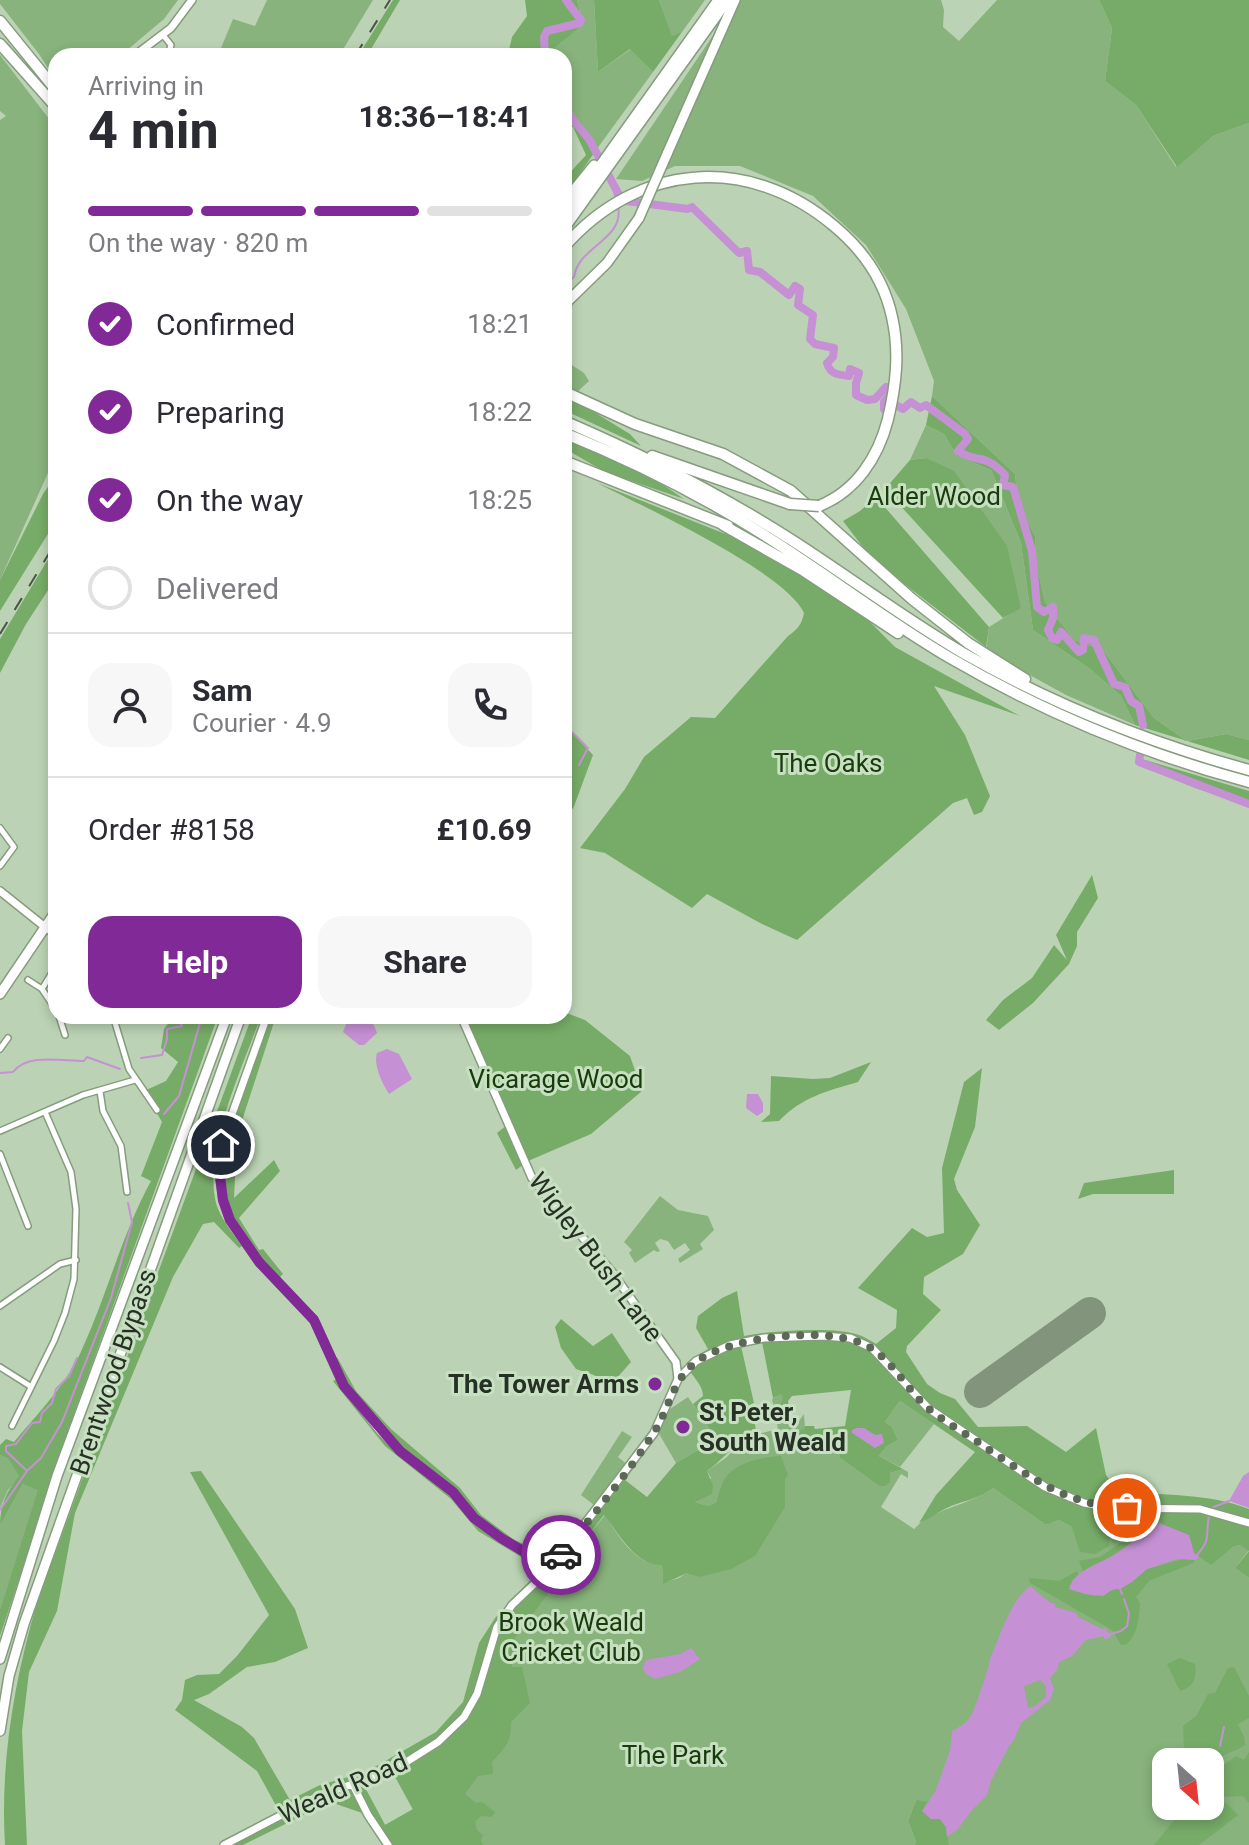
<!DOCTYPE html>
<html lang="en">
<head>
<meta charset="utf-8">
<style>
  body { margin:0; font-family:Roboto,sans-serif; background:#f7f7f7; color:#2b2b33; height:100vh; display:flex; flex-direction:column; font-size:30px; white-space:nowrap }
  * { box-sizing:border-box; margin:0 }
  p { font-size:26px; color:#7c7c81 }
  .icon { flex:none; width:44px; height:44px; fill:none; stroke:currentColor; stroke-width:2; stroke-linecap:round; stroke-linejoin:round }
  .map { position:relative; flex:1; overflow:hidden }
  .side { position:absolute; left:48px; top:48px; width:524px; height:976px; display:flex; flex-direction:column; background:#fff; border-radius:24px; box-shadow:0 4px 12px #0003 }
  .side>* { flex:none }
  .needle { width:52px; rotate:153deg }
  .fabs { position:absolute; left:1152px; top:1748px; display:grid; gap:16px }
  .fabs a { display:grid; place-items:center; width:72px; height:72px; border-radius:16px; background:#fff; box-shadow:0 4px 12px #0003; font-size:40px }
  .pin { position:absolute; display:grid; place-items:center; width:68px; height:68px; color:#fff; margin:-34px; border:4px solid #fff; border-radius:50%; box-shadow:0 2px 8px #0007 }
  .courier { position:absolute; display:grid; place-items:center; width:80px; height:80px; margin:-40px; border:6px solid #812996; border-radius:50%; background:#fff; color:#222; box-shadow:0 2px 10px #0007 }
  .summary em { font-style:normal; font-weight:700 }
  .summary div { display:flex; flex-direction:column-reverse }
  .summary { display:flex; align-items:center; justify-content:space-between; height:136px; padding:0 40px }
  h1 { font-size:52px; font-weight:700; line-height:60px }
  .bar { display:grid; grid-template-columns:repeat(4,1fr); gap:12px 8px; align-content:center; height:96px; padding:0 40px }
  .bar i { height:10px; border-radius:6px; background:#e1e1e2 }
  .bar .on { background:#812996 }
  .bar p { grid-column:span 4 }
  .line { display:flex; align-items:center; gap:20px; padding:0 40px; border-top:2px solid #e1e1e2 }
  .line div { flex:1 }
  .round { display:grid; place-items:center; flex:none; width:84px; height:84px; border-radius:24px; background:#f7f7f7 }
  ol { padding:0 40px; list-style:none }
  li { display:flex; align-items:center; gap:24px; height:88px }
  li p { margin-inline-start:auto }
  li .icon { padding:8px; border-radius:50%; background:#812996; color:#fff; stroke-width:4 }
  li:last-child { color:#7c7c81 }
  li i { width:44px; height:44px; border:4px solid #e1e1e2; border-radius:50% }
  .action { display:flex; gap:16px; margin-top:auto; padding:16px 40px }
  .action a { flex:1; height:92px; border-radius:24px; background:#812996; color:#fff; font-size:32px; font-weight:700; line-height:92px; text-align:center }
  .action a+a { background:#f7f7f7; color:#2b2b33 }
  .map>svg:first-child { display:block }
  .green { fill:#88b37c; fill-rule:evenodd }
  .forest { fill:#77ac68; fill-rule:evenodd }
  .water { fill:#c691d4; fill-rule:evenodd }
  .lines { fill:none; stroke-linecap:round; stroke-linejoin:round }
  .stream { stroke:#c691d4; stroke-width:2 }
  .river { stroke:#c691d4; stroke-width:8 }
  .runway { stroke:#82947c; stroke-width:32 }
  .minor-casing { stroke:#859c7e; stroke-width:8 }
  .tertiary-casing { stroke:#859c7e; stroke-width:10 }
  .primary-casing { stroke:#859c7e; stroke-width:12 }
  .trunk-casing { stroke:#859c7e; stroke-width:12 }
  .motorway-casing { stroke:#859c7e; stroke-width:13 }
  .minor { stroke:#fff; stroke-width:5 }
  .tertiary { stroke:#fff; stroke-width:7 }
  .primary { stroke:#fff; stroke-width:9 }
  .trunk { stroke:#fff; stroke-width:9 }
  .motorway { stroke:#fff; stroke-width:10 }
  .rail { stroke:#495545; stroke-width:2; stroke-dasharray:14 14; stroke-linecap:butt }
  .trunk-bridge-casing { stroke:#859c7e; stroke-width:12; stroke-linecap:butt }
  .motorway-bridge-casing { stroke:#859c7e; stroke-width:13; stroke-linecap:butt }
  .trunk-bridge { stroke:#fff; stroke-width:9 }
  .motorway-bridge { stroke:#fff; stroke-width:10 }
  .done { stroke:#5b6956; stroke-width:8; stroke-dasharray:0 14.4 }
  .route { stroke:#812996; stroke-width:10 }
  .poi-dot { fill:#812996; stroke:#c7e0c1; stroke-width:3 }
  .labels { text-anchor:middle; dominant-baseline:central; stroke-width:6; stroke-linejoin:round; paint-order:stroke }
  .park-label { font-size:26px; fill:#193c0d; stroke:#c7e0c1 }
  .street-label { font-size:26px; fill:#273024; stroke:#c7e0c1 }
  .poi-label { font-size:26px; font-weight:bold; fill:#273024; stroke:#c7e0c1; text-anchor:end }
</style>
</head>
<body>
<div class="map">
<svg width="1249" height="1845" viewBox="0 0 1249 1845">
  <rect width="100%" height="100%" fill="#bbd3b4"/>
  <!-- green -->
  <path class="green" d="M0,0h178l-14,19 -44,37h-64v25l-17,-27 -39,-50z
    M267,0h106l-34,56h-102l-16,-8 12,-29 22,7z
    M577,0h17l4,72 33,-23 22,23 -54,74 -35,-42v-48h-15l-1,-4 35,-27z
    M659,0h46l-23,32 -10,5z
    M737,0h204l3,10 -1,17 16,14 38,-41h102l13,28 -7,53 31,24 40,62 37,-31 36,-13v617l-23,-6 -39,7 -33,-23 -51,-68 -29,-10 -29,-38 -9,-40 -1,-26 -17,-34 -3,-28 -83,-78 2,-15 -28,-72 -40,-64 -53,-49 -73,-30h-65l-33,15 -26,-2z
    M0,55l56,73v327l-56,125v-460l6,-4 -6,-5z
    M564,360l20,13 5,8 -13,12 -12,-7z
    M926,425l18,9 13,22 34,14 30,73 12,87 57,39 31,27 14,29 -69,-30 -80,-44 3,-24 32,-20 -95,-149 -16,2z
    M660,1196l18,14 30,6 6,14 -14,14 3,5 -23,14 -2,-4 12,-9 -5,-7 -11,7 -6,-9 -8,-2 -5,4 5,8 -3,1 -3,-2 -19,13 -6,-10 3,-3 -8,-8z
    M781,1393l3,5 -3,5 -2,17 20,1 5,-7 1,15 -10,3 4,6c14,-3 25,5 39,5l2,15 39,28 11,-13 13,-4 5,3v6l-7,-4 -20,33 33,22c21,-22 55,-23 79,-41l53,37 13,-5 13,7 37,9 5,-10 17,-9 28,6 30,12 2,11 30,10 12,-9 7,-2 9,5 -14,18 14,10v267h-300l-2,-8 -31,-37 -8,21 8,21 -2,3h-526l-26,-63 23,43 28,-15 -21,-39 72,-54 32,-87 60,-55 49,-60c12,19 31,52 57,49l1,19 16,-5 106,-71v-28l-12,-22c-26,6 -48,19 -57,45l-8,4 -13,-4 16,-24 -4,-7 20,-14 24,-26 5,-1 2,4 20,-5 -6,-30zM1166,1762h44v44h-44z
    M688,1397l28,42 -40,24 -18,-31 12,-23z
    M900,1401l34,23 -34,43 -21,-11 7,-9 12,-7 -6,-13 -7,-5z
    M622,1431l10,6 -14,20 11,9 -31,42 -17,-13z
    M0,1455l8,2 12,19 -12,14 -8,18z
    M23,1484l16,5 -39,120v-83z"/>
  <!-- forest -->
  <path class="forest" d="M393,0h7l-33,56h-9z
    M525,0h52l6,25 -34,27v4h-38l-2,-6 3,-13 15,-21z
    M594,0h65l13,36 10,-4 -29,40 -23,-23 -32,23z
    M1099,0h150v123l-36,13 -36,31 -41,-62 -31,-24 7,-53z
    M564,104l35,42 -35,50v-17l22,-24 -13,-28h-9z
    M932,396l83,78 3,28 17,34 1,26 9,40 29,38 29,10 51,68 33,23 39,-7 23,6v20l-114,-35 -14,-29 -31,-27 -57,-39 -12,-87 -30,-73 -34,-14 -13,-22 -18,-9z
    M571,398l59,36 11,12 -75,-35z
    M564,439l86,37 34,23 -79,-27 -41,-24z
    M926,458l28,13 53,75 14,62 -18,10 -118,-129 25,-29z
    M56,475v46l-56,90v-31l43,-86z
    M597,483l146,58 96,57 28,21 28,28 125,69 -86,-30 31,49 25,61 -8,16 -8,3 -7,-17 -14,5 -156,137 -35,-16 -55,-30 -15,14 -87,-55 -25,-5 45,-59 19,-32 47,-40 24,1 73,-82c10,-7 14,-12 16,-23 -18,-41 -162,-107 -207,-130z
    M876,497l113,130 -3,20 -114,-88 -29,-38 17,-10z
    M56,546v32l-30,46 -26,49v-34z
    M564,724l29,31 -20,54 -9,-5z
    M1142,759l107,32v13c-26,-6 -92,-26 -107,-45z
    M1092,875l6,23 -21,34v14l-8,18 -36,39 -34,27 -13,-10 17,-20 29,-22 22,-33 13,15 -11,-25z
    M564,1012l21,8 45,36 12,35 -51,43 -63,27 -12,9 -19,-37 10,-8 -47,-109h104z
    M174,1016h44l-143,395 -75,225v-27l38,-119 -15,-6 -23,42c0,-21 6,-34 19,-50l-11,-18 -8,-3v-10l6,-6 8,3c25,-30 54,-59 69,-95 25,-55 39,-113 68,-166l-10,-5 21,-54 -18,-31 22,-10 12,-19 -17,-14 3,-19z
    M252,1016h9c-18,50 -58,134 -45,187 4,15 17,30 26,43l-3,2 -25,-26 -11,2 -30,53 -98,236 -18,98 -28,61 -7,59 5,114h-22c-5,-82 9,-164 32,-242z
    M269,1016h7l-39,120 -3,62 40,-38 6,11 -41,47 20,32 4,-1 20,25 -4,4c-20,-21 -46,-47 -53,-76 -15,-59 23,-131 43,-186z
    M871,1062l-13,20c-31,9 -56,15 -79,39l-18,1 9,-8 1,-38 42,3 17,-1z
    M982,1068l-7,59 -21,52 3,11 23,35 -17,29 -39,23 -1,17 18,16 -34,36 -1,6 21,32 13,9 15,6 23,28 49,-1 39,26 30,-24 10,47 12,17c44,3 90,1 131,17v69l-14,-10 14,-17 -9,-6 -7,2 -22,18 -17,-12 -3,-7 -31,-23 -48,33 -29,16 -4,-11 21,-4 26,-18 -5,-6 9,-15c-14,6 -21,12 -21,28l-14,8 -15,-2 -8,-25 -13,-7 -13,5 -53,-37c-18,13 -26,11 -44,19 -10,4 -19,12 -30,16l17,-28 39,-43 -75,-51 -15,21 7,5 6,13 -12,7 -7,9 24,13 -13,4v9l-5,4h-6l-39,-28 -3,-15c-14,0 -28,-5 -43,-6l1,-5 9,-3 1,-3h9l1,3 30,-3 6,-36 -59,6 -4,5 2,18 -11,1 -2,-8 6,-14 -2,-4 -8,4 -11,-56 -21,4 13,57 -3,1 5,26c-9,3 -36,32 -49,41l6,15 -1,8 -17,8 13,4 8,-4c3,-8 5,-18 10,-25 11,-15 38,-20 55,-21l7,19 -3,4v28l-30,49 -24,13 -32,8 -12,-4 -24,11 -1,-19c-27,1 -43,-32 -58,-50l-47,60 2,4 -47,63 9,9 -3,5 -4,1 -3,7 2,3h9l8,36 -19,19c1,19 -6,26 -19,40l1,12 -15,2 -13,18 11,9 6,-1 13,10 -3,5 -11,-1 -6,6 2,8 6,5 -2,5 2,5h-95l-20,-30 -38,-13 -87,43h-14l69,-34 -6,-7 -13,7 -22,-40 -82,-61 7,-10 3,-20 12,-5 22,-1 18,-18 32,-41 -79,-143 11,-1 94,138 13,39 -33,14 -28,5 -38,27 -15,6 48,27 12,11 36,62 30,-15 46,-13 70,-40 27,-30 16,-59 16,-25 46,-49 -63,-38 -27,-32 -66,-53 -52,-65 5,-3 -6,-17 5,-4 19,34 35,38 69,59 21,27 32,24 39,19 95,-116 2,5 -24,33 22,17 29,-34 40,-24 -23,-35 10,-8c0,-13 -13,-20 -17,-33l22,-14 -12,-21 2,-12 24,-18 15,-7 7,45c26,-5 91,-10 115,-1 6,2 12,6 17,9l20,-16 1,-18 -39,-22 54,-60 15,9 17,-4 -2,-65 22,-86zM392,1771l21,38 -28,16 -23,-43z
    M1174,1170v24h-81l-15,5 6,-16z
    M561,1319l32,27 19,-13 19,29 -23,26 -14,-13 -18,-6 -15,-21 -6,-21z
    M1186,1558l9,2 -2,3 -44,18 -13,16 4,6c-1,15 -2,31 -13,41l-6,1 -9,-15 -82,-47 -1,-5 30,3 18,-10 2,4 -7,5 -2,9 25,7 29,-9 23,-18z
    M1180,1658l15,6c2,14 -1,23 -15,27l-13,-27z
    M1234,1667l15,29v22l-11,6 6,13 1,8c-17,11 -28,7 -35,30v-13h-21l-5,-13 -1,-23 14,-11 11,-21 7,-1 13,-25z
    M1249,1752v51l-6,-7 -26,1 -6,-5 -1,-7 12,-19 14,-10 8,4z
    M916,1800l12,2 -4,4 7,13h9l6,8 3,18h-35l2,-3 -8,-21z
    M1210,1803h16l12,12 -39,30h-45l32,-39h24z"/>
  <!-- water -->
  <path class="water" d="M358,1016c11,0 16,7 19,17l-13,12h-5l-16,-13 4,-10z
    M387,1049l12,5 13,25 -23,15c-7,-11 -16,-29 -12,-41z
    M747,1094h11l5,9v9l-6,4 -11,-8z
    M857,1428h7l11,7 7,-1 2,9 -9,5 -23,-15v-3z
    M1249,1472v36l-20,-7 14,-25z
    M1159,1523l30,12 5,18 5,4 -4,3 -18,-1 -30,10 -15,13 -12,7h-7l-10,7 -18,-2 -16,-5c6,-20 31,-25 47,-35 14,-10 29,-21 43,-31z
    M1030,1586l19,16 6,2v3l21,6 2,4 24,12 3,-1 6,8 -5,4 -3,-4 -17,4 -14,16 -13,6 -2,8 -7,8 4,11 -4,11 -29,23 -7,17 -5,6 -18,35 -4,14 -15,15 -15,20 -10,7 -1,-10 -6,-8h-9l-9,-8 13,-19 15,-41 2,-20c8,-4 16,-9 20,-17 3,-6 19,-51 18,-56 12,-24 18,-54 40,-72zM1040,1680l6,6v11l-11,9 -7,2 -4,-22z
    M691,1648l9,11 -20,13 -25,7 -10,-6 -2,-6 3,-7 34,-6z"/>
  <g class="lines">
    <!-- stream -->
    <path class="stream" d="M616,200l-2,-8 2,-4
      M564,286l10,-9c4,-31 51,-37 44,-71
      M564,724l24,24 -9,17
      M141,1058l21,-3 5,-16v-10l15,-3 -5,-10
      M0,1073l13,-1c14,-19 49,-11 71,-11l3,-4 33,12
      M164,1114l15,-18 23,-80
      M26,1470l-20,-19v-5l10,-2 16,-21 8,-1 2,-9 10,-10 4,-14 13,-13 8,-18
      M1211,1508l18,-7
      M0,1510l27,-39 14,-13 21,-36 49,-124 21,-76 -4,-19
      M1197,1555c15,-17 8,-20 12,-39
      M1120,1589l2,5
      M1110,1634l11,-3 6,-5 2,-12 -5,-15
      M1220,1746l4,-19"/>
    <!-- river -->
    <path class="river" d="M545,56l-1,-19 3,-6 33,-8 1,-3 -15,-20
      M564,103l9,17 16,19 29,54 8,8 62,8 4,-2 47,46 8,-2 2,19 11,2 29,23 6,-9 5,3 -2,16 15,10 -3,24 5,5 19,4 -1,9 -6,6c3,11 11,12 22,13l1,-7 9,4 -3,10v12l11,5 8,-1 11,-12 5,7 -7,8v7l12,-4 7,4 8,-7 9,6 6,-3 39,29 3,5 -10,12c20,13 26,1 47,24l-2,10 10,2 19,64 5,56 7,5 9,-5v11l-5,12 4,8 5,2 4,-8 18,20 4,-2 1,-12 10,2 20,44 11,3 6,14 8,5 4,19
      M1140,755l-1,7 110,42"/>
    <!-- runway -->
    <path class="runway" d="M980,1392l110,-79"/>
    <defs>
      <path id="minor" d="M163,35l8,10 -3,11
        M0,828l14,19 -14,19
        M46,928l10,10
        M28,980l14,9 14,21
        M42,989l14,-23
        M59,1016l6,19
        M113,1016l16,53 28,41
        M0,1049l8,-11
        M100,1091l3,20 18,35 6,46
        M0,1131l83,-36 52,-15
        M0,1154l28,72
        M0,1306l60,-42 16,-4
        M0,1367l30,19
        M12,1426l42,-85 11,-28 9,-34 2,-70 -5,-37 -26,-60"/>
      <path id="tertiary" d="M134,56l37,-28 21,-28
        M0,891l45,36
        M267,1016l-46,129 -2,24 4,31 7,20 29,42 55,58 30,66 36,45 20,20 53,41 21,26 27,20 50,30
        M461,1016l71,162 80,94 64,90 2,17
        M353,1785l15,30 20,30
        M224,1845l96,-50 72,-24 46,-29 26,-25 13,-23 20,-67 15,-22 39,-37 103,-135 24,-54 18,-18 34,-16 34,-7 58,-2 28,2 22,10 56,60 117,79 39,16 29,5 87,1 49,14"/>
      <path id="primary" d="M0,994l56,-83"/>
      <path id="trunk" d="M667,154l68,-154
        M564,202l30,-37
        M564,216l154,-216
        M564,229l164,-229
        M564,305l43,-42 32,-45
        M0,1659l57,-183 170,-460
        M0,1731l9,-55 15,-52 217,-608"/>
      <path id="motorway" d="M0,21l56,69
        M0,44l56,63
        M564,247c74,-85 185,-93 270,-21 29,24 50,54 58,91 8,35 4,68 -4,102 -10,39 -32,72 -69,87
        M565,392l70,32 88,30 68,37 121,108 56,44 57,36
        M564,421c79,34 154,72 226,118 58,37 113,79 173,114 89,51 187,90 286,117
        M564,433c69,28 137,62 200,102 64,40 123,86 188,124 93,54 193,95 297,123
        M652,456l138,48
        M564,461l164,65
        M723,525l81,46 94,62"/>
    </defs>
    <!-- minor casing -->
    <use href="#minor" class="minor-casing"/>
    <!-- tertiary casing -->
    <use href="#tertiary" class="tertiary-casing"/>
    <!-- primary casing -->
    <use href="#primary" class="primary-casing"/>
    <!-- trunk casing -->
    <use href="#trunk" class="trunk-casing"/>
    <!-- motorway casing -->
    <use href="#motorway" class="motorway-casing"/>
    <!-- minor -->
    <use href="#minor" class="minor"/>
    <!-- tertiary -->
    <use href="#tertiary" class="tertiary"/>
    <!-- primary -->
    <use href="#primary" class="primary"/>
    <!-- trunk -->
    <use href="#trunk" class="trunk"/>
    <!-- motorway -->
    <use href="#motorway" class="motorway"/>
    <!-- rail -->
    <path class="rail" d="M355,56l35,-56
      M0,634l56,-92"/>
    <defs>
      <path id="trunk-bridge" d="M639,218l28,-64"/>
      <path id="motorway-bridge" d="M790,504l29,2"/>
    </defs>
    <!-- trunk-bridge casing -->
    <use href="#trunk-bridge" class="trunk-bridge-casing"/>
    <!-- motorway-bridge casing -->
    <use href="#motorway-bridge" class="motorway-bridge-casing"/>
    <!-- trunk-bridge -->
    <use href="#trunk-bridge" class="trunk-bridge"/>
    <!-- motorway-bridge -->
    <use href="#motorway-bridge" class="motorway-bridge"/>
  </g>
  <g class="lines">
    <!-- done -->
    <path class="done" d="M561,1555c31,-39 65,-79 92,-121 16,-24 19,-54 43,-72 33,-26 139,-38 175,-14 23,15 37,43 58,61 17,14 38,25 56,38 47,31 83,59 142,61"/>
    <!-- route -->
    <path class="route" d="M221,1145l-2,24 4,31 7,20 29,42 55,58 30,66 56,65 53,41 21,26 27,20 50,30 10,-13"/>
  </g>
  <!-- markers -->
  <g class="poi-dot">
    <circle cx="655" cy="1384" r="8"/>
    <circle cx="683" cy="1427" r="8"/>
  </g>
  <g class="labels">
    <!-- park labels -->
    <g class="park-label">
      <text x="934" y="496">Alder Wood</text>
      <text x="828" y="763">The Oaks</text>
      <text x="556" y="1079">Vicarage Wood</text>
      <text x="571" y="1622">Brook Weald<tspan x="571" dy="30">Cricket Club</tspan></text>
      <text x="673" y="1755">The Park</text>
    </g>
    <!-- street labels -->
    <g class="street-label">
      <text transform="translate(596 1257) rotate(53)">Wigley Bush Lane</text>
      <text transform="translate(113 1372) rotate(-71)">Brentwood Bypass</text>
      <text transform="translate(343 1788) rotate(-24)">Weald Road</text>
    </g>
    <!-- poi labels -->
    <g class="poi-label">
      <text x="639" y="1384">The Tower Arms</text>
      <text x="699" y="1412" text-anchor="start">St Peter,<tspan x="699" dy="30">South Weald</tspan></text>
    </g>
  </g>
</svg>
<div class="fabs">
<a><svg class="needle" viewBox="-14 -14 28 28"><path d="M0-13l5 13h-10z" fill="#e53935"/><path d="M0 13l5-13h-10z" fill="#7c7c81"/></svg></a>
</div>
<div class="pin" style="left:1127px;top:1508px;background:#ea580c"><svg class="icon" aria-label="bag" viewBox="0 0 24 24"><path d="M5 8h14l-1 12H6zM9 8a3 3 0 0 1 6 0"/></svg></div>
<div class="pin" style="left:221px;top:1145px;background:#1f2937"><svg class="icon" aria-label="home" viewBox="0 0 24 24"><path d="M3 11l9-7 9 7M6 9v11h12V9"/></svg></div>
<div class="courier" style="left:561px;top:1555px"><svg class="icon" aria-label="car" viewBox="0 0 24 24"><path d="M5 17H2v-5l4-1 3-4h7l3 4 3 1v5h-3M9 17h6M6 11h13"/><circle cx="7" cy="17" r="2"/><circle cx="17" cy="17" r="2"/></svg></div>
<section class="side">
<div class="summary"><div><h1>4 min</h1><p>Arriving in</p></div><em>18:36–18:41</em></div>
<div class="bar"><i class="on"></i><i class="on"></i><i class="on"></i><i></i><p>On the way · 820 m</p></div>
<ol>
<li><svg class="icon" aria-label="check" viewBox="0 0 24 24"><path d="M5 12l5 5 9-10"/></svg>Confirmed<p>18:21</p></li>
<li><svg class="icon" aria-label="check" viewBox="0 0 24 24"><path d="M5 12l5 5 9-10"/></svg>Preparing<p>18:22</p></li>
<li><svg class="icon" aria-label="check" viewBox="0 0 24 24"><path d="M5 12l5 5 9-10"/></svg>On the way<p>18:25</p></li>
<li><i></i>Delivered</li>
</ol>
<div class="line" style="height:144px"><a class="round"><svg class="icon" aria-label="person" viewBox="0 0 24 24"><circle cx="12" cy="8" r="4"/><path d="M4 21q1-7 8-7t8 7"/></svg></a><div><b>Sam</b><p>Courier · 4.9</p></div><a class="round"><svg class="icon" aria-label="phone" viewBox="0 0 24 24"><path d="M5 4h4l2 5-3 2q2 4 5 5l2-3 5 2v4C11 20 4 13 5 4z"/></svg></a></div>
<div class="line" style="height:104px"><div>Order #8158</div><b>£10.69</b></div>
<div class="action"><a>Help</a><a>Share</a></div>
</section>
</div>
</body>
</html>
